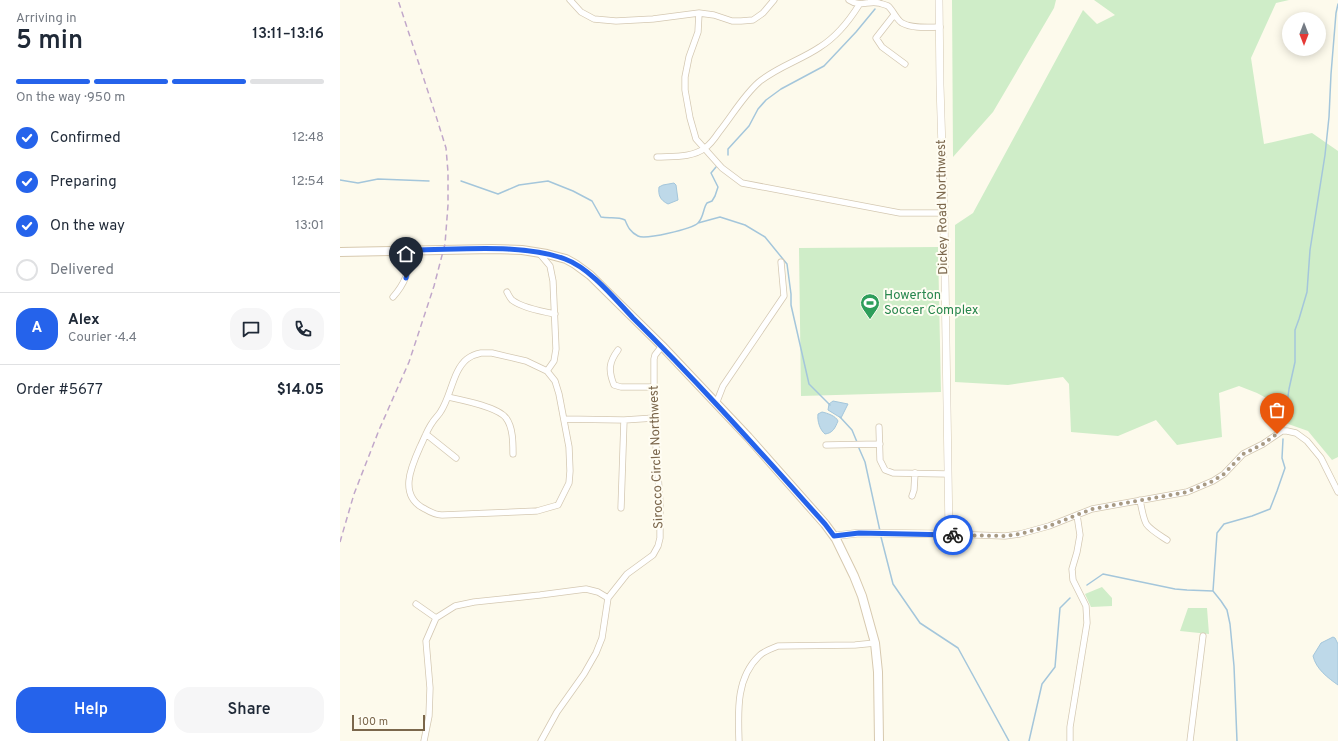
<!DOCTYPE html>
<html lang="en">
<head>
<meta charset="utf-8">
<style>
  body { margin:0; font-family:Overpass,sans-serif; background:#f6f6f7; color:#1f2937; height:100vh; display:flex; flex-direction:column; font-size:15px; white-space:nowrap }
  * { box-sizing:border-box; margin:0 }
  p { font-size:13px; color:#747a83 }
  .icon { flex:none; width:22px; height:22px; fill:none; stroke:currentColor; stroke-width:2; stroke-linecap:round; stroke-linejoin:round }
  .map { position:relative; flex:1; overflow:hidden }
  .panel { display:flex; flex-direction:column; background:#fff; width:340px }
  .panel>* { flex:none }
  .needle { width:26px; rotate:180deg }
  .fabs { position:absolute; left:942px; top:12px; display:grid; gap:8px }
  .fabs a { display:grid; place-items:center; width:44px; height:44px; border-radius:50%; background:#fff; box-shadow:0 2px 10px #0003; font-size:20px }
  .scale { position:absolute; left:12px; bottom:10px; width:73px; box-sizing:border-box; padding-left:4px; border:2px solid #7b674c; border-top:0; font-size:11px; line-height:14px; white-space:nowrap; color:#7b674c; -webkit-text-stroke:3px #fffdf3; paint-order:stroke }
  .pin { position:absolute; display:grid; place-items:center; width:34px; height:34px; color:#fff; margin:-41px -17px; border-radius:50% 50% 50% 0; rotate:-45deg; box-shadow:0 0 4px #0007 }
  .pin .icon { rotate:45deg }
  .courier { position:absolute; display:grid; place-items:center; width:40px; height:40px; margin:-20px; border:3px solid #2563eb; border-radius:50%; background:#fff; color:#222; box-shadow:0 1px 5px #0007 }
  .headline em { font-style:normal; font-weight:600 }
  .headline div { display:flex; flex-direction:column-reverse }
  .headline { display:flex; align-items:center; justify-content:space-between; height:68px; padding:0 16px }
  h1 { font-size:26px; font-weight:600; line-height:30px }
  .bar { display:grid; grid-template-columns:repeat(4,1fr); gap:6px 4px; align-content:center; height:48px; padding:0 16px }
  .bar i { height:5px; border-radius:3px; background:#e0e1e3 }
  .bar .selected { background:#2563eb }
  .bar p { grid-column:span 4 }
  .line { display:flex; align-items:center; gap:10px; padding:0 16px; border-top:1px solid #e0e1e3 }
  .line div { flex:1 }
  .round { display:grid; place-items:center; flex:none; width:42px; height:42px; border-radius:16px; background:#f6f6f7 }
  ol { padding:0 16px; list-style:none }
  li { display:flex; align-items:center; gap:12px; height:44px }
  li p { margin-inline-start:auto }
  li .icon { padding:4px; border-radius:50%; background:#2563eb; color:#fff; stroke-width:4 }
  li:last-child { color:#747a83 }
  li i { width:22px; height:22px; border:2px solid #e0e1e3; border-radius:50% }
  .primary-button { display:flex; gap:8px; margin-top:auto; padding:8px 16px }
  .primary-button a { flex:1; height:46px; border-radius:16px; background:#2563eb; color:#fff; font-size:16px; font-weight:600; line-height:46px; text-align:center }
  .primary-button a+a { background:#f6f6f7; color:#1f2937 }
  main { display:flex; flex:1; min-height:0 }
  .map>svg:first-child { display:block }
  .green { fill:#cfedc8 }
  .water { fill:#bed9e9; stroke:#a4c6db }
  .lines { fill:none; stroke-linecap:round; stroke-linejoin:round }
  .stream { stroke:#a4c6db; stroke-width:1.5 }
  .minor-casing { stroke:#d4c8b2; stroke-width:7 }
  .tertiary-casing { stroke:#d4c8b2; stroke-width:8 }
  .secondary-casing { stroke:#d7c9af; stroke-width:10 }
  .minor { stroke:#fff; stroke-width:5.5 }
  .tertiary { stroke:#fff; stroke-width:7 }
  .secondary { stroke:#fff; stroke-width:8 }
  .rail { stroke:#c1a7ca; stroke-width:1.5; stroke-dasharray:6 4; stroke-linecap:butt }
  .done { stroke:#a89a84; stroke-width:4; stroke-dasharray:0 7.2 }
  .route { stroke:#2563eb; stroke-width:5 }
  .labels { text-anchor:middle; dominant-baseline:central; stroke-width:4; stroke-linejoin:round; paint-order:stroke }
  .street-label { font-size:13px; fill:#7b674c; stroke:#fffdf3 }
  .leisure-label { font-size:13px; fill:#27864d; stroke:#fffdf3; text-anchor:start }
</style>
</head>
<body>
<main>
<section class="panel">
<div class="headline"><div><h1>5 min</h1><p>Arriving in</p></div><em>13:11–13:16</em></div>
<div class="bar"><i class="selected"></i><i class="selected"></i><i class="selected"></i><i></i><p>On the way · 950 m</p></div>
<ol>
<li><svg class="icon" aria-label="check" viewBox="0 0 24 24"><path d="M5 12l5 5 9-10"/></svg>Confirmed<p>12:48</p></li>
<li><svg class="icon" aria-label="check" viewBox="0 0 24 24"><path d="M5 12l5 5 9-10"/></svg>Preparing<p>12:54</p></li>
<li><svg class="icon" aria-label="check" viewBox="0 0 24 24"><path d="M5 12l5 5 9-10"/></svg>On the way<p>13:01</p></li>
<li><i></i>Delivered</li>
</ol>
<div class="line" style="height:72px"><b class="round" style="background:#2563eb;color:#fff">A</b><div><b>Alex</b><p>Courier · 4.4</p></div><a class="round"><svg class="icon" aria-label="chat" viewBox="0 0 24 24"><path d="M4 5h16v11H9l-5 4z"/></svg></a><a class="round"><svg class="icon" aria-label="phone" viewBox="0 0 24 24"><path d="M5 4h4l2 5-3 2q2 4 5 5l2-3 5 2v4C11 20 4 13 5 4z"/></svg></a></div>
<div class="line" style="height:52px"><div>Order #5677</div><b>$14.05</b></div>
<div class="primary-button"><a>Help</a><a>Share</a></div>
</section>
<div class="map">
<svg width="998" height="741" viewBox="0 0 998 741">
  <rect width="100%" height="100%" fill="#fdfaec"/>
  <!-- green -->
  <path class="green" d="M612,0h104l-2,8 -61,104 -40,45z
    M754,0h195l-13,3 -25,55 13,86 48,-11 26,18v306l-6,3 -24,-29 -34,-12 -6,-20 -11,-6 -18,-7 -20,7 3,44 -45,8 -21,-25 -38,16 -47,-4 -2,-48 -6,-7 -55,8 -53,-3v-157l18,-12 110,-203 14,14 18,-9z
    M598,247l3,145 -140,4 -2,-148z
    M762,587l10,11v8l-21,1 -6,-13z
    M848,608h19l2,26 -29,-3z"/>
  <!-- water -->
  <path class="water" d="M334,183l2,2 2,15 -10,4c-8,-4 -10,-9 -9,-17l4,-2z
    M493,401l15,3 -7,14 -13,-8 1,-6z
    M482,412c5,1 14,4 16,9 -3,7 -5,12 -13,13 -5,-4 -8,-13 -7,-20z
    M993,637l2,1 3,6v41c-10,-7 -22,-16 -25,-29l8,-13z"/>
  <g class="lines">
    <!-- stream -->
    <path class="stream" d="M388,155v-6l21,-23 9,-17 8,-9 15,-11 43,-23 32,-34 19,-23
      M0,180l18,3 20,-4 51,2
      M121,181l37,13 21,-9 29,-4 25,10 19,10 9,16c8,2 16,-1 24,3 3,7 5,12 13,16 7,4 54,-7 60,-13 6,-6 5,-15 9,-20l5,-2 3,-5 3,-9 -7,-14 5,-6
      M358,223l22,-6 25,8 20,12 22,27 4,30v11l18,79 21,21
      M500,417l12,13 5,12
      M944,426l5,-37 6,-27v-32l4,-11 8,-27 3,-42 15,-95 4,-38 2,-43 5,-61 2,-9
      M518,446l7,16 15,69
      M541,537l12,47 27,39 38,25 51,93
      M747,585l16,-11 72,15 12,1 26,1
      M689,741l13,-57 13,-17 5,-59 10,-10
      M897,741l-3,-75 -4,-42 -3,-14 -6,-9 -8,-10 4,-58 7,-9 28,-8 18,-7 7,-18 8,-23 -3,-10 1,-19"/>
    <defs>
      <path id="minor" d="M230,0l11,12 13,7 22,2 37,-2 46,-6 15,2 18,6h9l12,-1 10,-7 11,-13
        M509,0c12,8 19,0 30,3 3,1 7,2 9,3 5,4 8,13 14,17 11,6 27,4 38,4
        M359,13l-1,19 -9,25 -4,20v13l5,28 6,21 26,29 20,15 158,30h44
        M554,15l-18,23 6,9 23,17
        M317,157c15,-1 35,1 48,-9 6,-4 10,-10 14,-16 13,-16 24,-36 40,-50 18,-15 42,-22 61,-35 16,-10 29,-26 39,-42
        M199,253l11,13 3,15 3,68 -2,12 -7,10
        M167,292c1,2 3,6 5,8 9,7 32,12 43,14
        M53,297c14,-16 15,-26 19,-46
        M278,350c-9,12 -10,20 -4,35l7,2h32
        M141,353h11l34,8 21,10 8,10 4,13 10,53 1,24 -1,12 -11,22 -21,6 -95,4c-7,0 -12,-3 -17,-6 -27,-13 -14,-42 -5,-62 4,-8 7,-17 12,-24 3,-5 7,-8 9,-12 10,-15 12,-41 26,-52 4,-3 9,-5 14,-6z
        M108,397c14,3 50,10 58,21 7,9 7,25 7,36
        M376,404l7,-18 61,-90 -3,-34
        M224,419l60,1 30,-2
        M539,427l1,33 5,10 8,3 55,1
        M86,434l30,24
        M486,445l54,-1
        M572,496l2,-6 1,-17
        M800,500c5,27 4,25 27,40
        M281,508l3,-88
        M609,534l56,2 15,-2 29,-8 43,-17 95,-17 26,-11 11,-7 19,-20 20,-10 19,-13h5l9,2 11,8 14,17 17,34
        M76,604l20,14
        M84,741l5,-25 1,-28 -4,-47 10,-23 19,-12 19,-4 66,-7 46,-6 12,3 10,6
        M201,741l16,-29 27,-38 12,-21 6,-15 6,-40 19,-24 26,-19 5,-9 2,-8v-36l-6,-84v-59l1,-4 7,-9
        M399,741c-1,-30 -3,-63 20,-85 5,-5 12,-7 19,-10l77,-1 20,-2
        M730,741v-14l17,-104 -1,-17 -13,-26 -1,-11 5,-17 3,-17 -3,-20
        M850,741l13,-105"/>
      <path id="tertiary" d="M494,536l25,-3 90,1 -5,-321 -4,-128 -1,-85"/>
      <path id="secondary" d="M0,252l152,-3 30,1 25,4 19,5 9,5 15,11 72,71 86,91 77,87 11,15 18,37 8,20 13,47 3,29 1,69"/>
    </defs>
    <!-- minor casing -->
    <use href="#minor" class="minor-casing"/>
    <!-- tertiary casing -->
    <use href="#tertiary" class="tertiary-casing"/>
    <!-- secondary casing -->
    <use href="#secondary" class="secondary-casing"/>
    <!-- minor -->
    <use href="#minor" class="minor"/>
    <!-- tertiary -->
    <use href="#tertiary" class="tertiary"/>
    <!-- secondary -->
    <use href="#secondary" class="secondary"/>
    <!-- rail -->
    <path class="rail" d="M0,542l14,-48 25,-64 30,-68 25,-76 11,-42 3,-39v-33l-2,-24 -10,-32 -38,-116"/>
  </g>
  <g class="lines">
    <!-- done -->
    <path class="done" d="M613,535l52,1 15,-2 29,-8 43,-17 95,-17 26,-11 11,-7 19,-20 20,-10 14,-10"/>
    <!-- route -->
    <path class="route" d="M66,278l6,-28c46,0 110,-7 153,9 25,9 50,40 68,59 67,66 129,136 192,206l9,12 25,-3 94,2"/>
  </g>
  <!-- icons -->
  <defs>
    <symbol id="stadium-pin" viewBox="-11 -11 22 30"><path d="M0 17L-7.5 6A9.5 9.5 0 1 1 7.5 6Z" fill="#2e9e5b" stroke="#fffdf3"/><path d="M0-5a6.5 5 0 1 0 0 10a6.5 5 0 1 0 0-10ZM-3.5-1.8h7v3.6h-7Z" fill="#fff"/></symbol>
  </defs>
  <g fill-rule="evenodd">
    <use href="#stadium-pin" x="519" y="292" width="22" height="30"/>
  </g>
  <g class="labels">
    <!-- street labels -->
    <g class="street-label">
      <text transform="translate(603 207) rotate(-91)">Dickey Road Northwest</text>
      <text transform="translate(317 457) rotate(-92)">Sirocco Circle Northwest</text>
    </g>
    <!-- leisure labels -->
    <g class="leisure-label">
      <text x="544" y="296">Howerton<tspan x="544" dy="15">Soccer Complex</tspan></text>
    </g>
  </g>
</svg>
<div class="fabs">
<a><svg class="needle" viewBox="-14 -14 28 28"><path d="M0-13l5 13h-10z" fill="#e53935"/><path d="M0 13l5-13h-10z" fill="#747a83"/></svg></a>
</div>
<div class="scale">100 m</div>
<div class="pin" style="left:937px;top:434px;background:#ea580c"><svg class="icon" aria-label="bag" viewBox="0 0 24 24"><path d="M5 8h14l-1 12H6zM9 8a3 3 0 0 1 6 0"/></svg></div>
<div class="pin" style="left:66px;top:278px;background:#1f2937"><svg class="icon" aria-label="home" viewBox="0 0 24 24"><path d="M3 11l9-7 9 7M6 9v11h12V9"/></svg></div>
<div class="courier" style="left:613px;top:535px"><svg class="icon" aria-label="bike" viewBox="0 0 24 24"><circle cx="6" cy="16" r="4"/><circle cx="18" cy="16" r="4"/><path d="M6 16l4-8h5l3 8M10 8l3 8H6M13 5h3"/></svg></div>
</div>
</main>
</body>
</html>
